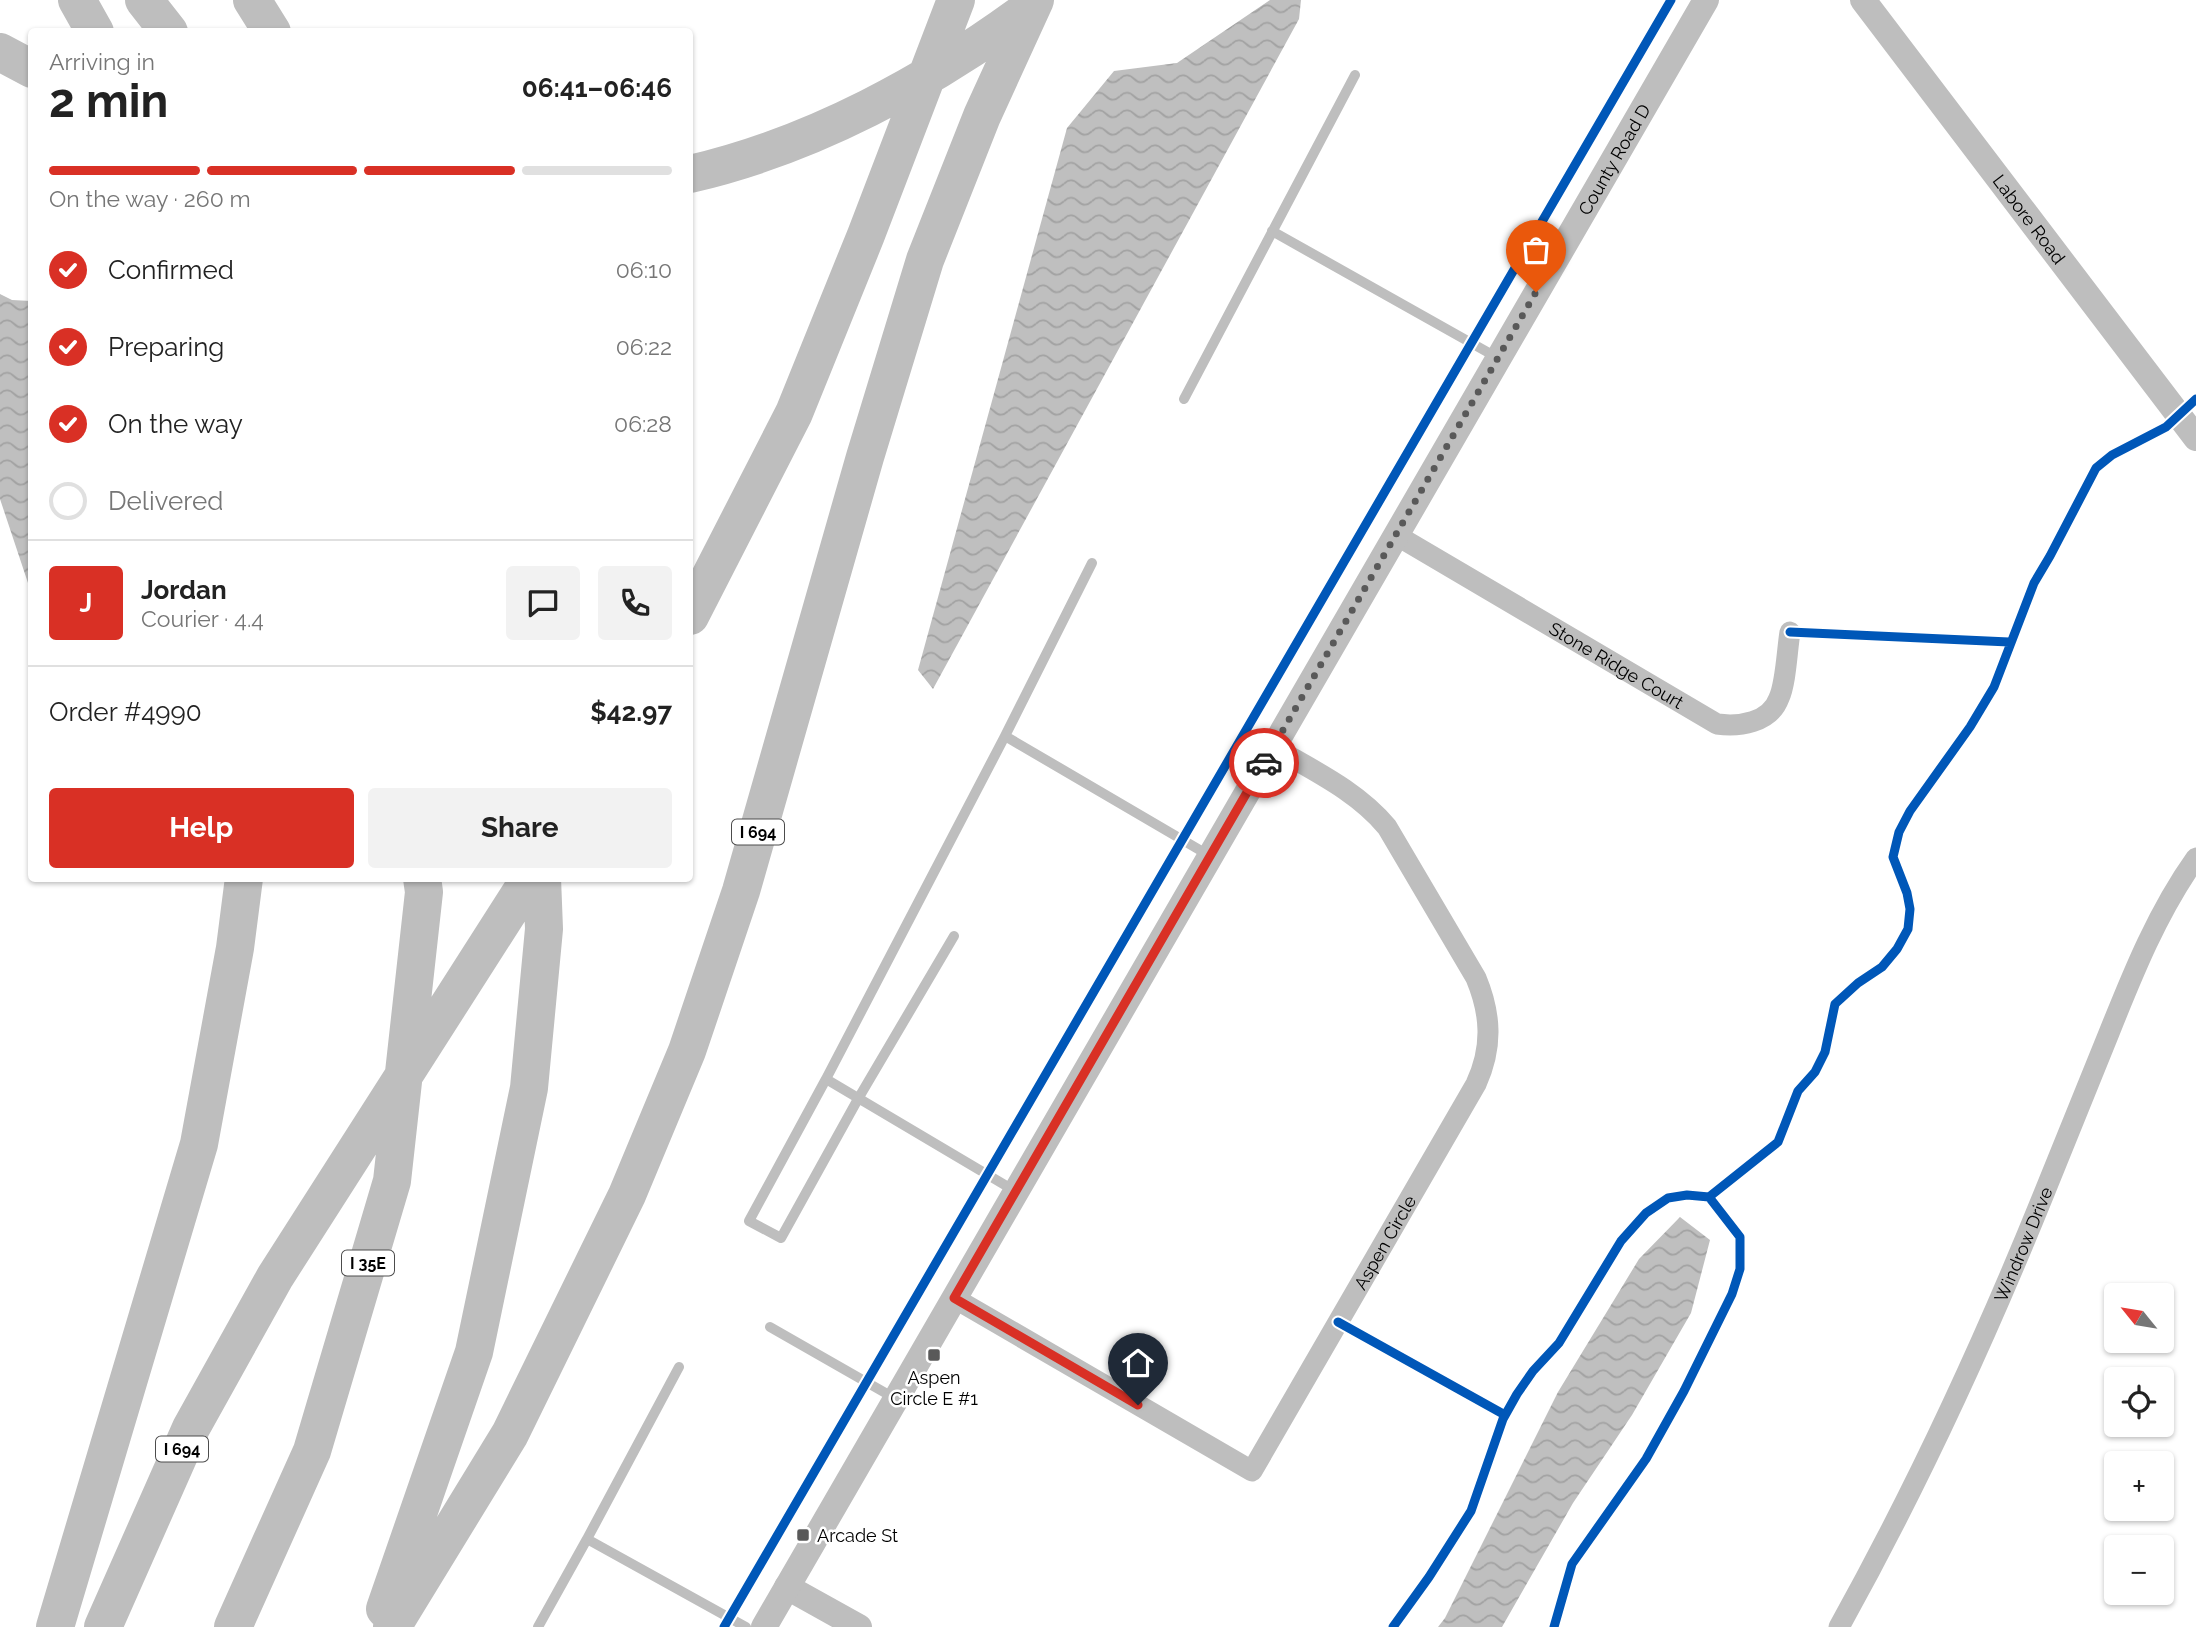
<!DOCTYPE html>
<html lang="en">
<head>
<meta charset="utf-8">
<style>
  body { margin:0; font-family:Raleway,sans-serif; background:#f2f2f2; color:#222; height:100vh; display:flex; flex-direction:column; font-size:26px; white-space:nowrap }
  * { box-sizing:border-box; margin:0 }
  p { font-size:23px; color:#767676 }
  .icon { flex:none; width:38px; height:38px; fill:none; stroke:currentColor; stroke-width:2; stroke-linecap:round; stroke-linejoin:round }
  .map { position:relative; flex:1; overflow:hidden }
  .panel { position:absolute; left:28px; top:28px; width:665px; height:854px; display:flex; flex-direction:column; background:#fff; border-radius:7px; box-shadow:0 2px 5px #0004 }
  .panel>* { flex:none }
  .needle { width:46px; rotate:300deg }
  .tools { position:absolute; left:2104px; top:1283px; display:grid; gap:14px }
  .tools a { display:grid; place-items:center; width:70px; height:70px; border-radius:7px; background:#fff; box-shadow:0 2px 5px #0004; font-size:35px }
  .pin { position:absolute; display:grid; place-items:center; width:60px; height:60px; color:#fff; margin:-72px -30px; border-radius:50% 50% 50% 0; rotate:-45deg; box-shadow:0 0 7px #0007 }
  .pin .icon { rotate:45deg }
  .courier { position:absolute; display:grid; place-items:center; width:70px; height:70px; margin:-35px; border:5px solid #d93025; border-radius:50%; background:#fff; color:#222; box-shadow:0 2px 9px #0007 }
  .overview em { font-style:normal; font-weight:700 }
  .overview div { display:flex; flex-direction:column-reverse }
  .overview { display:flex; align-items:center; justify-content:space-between; height:119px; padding:0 21px }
  h1 { font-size:46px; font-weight:700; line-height:52px }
  .bar { display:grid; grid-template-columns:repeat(4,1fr); gap:10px 7px; align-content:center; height:84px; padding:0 21px }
  .bar i { height:9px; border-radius:5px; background:#e0e0e0 }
  .bar .active { background:#d93025 }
  .bar p { grid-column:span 4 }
  .line { display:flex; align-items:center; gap:18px; padding:0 21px; border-top:2px solid #e0e0e0 }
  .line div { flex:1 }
  .round { display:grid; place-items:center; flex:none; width:74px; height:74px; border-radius:7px; background:#f2f2f2 }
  ol { padding:0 21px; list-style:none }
  li { display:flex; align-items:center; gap:21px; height:77px }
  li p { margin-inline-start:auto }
  li .icon { padding:7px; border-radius:50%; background:#d93025; color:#fff; stroke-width:4 }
  li:last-child { color:#767676 }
  li i { width:38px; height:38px; border:4px solid #e0e0e0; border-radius:50% }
  .cta { display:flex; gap:14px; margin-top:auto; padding:14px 21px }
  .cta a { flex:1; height:80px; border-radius:7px; background:#d93025; color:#fff; font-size:28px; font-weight:700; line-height:80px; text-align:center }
  .cta a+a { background:#f2f2f2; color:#222 }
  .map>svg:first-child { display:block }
  .water { fill:url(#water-waves) }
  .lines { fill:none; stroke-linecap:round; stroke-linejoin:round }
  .service { stroke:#bebebe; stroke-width:10 }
  .minor { stroke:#bebebe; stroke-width:21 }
  .tertiary { stroke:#bebebe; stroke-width:26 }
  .motorway { stroke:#bebebe; stroke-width:38 }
  .cycleway-casing { stroke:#fff; stroke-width:13 }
  .cycleway { stroke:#0057b8; stroke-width:9 }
  .done { stroke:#595959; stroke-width:7; stroke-dasharray:0 12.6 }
  .route { stroke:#d93025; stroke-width:9 }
  .poi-dot { fill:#595959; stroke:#fff; stroke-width:2.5 }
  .labels { text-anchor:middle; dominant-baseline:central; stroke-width:5; stroke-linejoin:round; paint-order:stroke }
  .shield { fill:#fff; stroke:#4c4c4c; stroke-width:2 }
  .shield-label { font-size:16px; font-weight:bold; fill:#000 }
  .street-label { font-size:18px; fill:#000; stroke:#fff }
  .poi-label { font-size:18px; fill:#000; stroke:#fff }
</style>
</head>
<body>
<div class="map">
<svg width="2196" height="1627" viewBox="0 0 2196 1627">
  <defs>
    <pattern id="water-waves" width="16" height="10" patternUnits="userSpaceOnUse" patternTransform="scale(1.75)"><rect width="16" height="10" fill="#bfbfbf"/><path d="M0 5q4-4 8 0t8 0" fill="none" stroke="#a2a2a2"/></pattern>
  </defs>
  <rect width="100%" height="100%" fill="#fff"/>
  <!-- water -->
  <path class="water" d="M1270,0h31l-2,19 -366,670 -15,-19 149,-542 47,-57 63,-8z
    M0,294l12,6 19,1v291l-31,-93z
    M1680,1217l30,23 -19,73 -59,102 -59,88 -71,124h-64l7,-9 113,-226 81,-133z"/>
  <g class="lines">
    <!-- service -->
    <path class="service" d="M1272,231l226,127
      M1184,399l171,-324
      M1005,736l87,-173
      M826,1079l-77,142 32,17 77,-139 96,-163
      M1015,1191l-189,-112 179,-343 205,120
      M770,1327l126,72
      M587,1539l92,-172
      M538,1627l49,-88 159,88"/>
    <!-- minor -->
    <g class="minor">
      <path id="s1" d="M1396,535l321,189c22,3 53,-1 62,-26 7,-15 8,-48 11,-66"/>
      <path id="s2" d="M954,1298l298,173 224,-387c17,-37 15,-70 0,-106l-89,-151c-30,-36 -73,-56 -114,-80"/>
      <path id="s3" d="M1839,1627c78,-140 144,-283 204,-431 22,-54 44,-109 66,-163 24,-60 49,-122 87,-175"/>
    </g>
    <!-- tertiary -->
    <g class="tertiary">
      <path id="s4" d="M1863,0l333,438"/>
      <path d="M787,1587l72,40"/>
      <path id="s5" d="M764,1627l942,-1627"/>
    </g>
    <!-- motorway -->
    <path class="motorway" d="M77,0l18,32
      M144,0l25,32
      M252,0l20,32
      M0,52l32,17
      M690,174c122,-28 240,-92 341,-167
      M690,616l104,-203 72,-178 90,-235
      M385,1609l89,-257 55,-264 15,-159 -2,-51
      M55,1627l144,-483 36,-196 9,-70
      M103,1627l88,-199 84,-151 255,-399
      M233,1627l79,-176 80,-270 32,-289 -2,-14
      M392,1627l118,-193 117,-239 60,-144 54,-160 124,-434 60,-197 57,-144 53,-116"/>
    <defs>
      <path id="cycleway" d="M1790,632l219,10
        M1338,1322l167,93
        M724,1627l947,-1627
        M1393,1627l36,-50 42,-66 32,-92 14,-25 16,-23 26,-28 62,-102 25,-28 22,-15 19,-3 22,2 69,-55 20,-51 17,-19 10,-20 10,-48 23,-21 24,-16 15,-18 11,-20 2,-20 -3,-16 -14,-36 6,-25 11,-21 60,-84 24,-40 40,-104 16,-27 46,-88 16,-13 54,-28 30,-28
        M1554,1627l18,-63 74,-105 38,-68 48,-97 8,-25v-32l-31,-40"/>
    </defs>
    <!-- cycleway casing -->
    <use href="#cycleway" class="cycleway-casing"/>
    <!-- cycleway -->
    <use href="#cycleway" class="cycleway"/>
  </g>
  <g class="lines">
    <!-- done -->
    <path class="done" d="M1264,763l272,-471"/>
    <!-- route -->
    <path class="route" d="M1138,1405l-184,-107 310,-535"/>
  </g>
  <!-- markers -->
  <g class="poi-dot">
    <rect x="927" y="1348" width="14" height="14" rx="3.5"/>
    <rect x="796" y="1528" width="14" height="14" rx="3.5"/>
  </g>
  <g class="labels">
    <!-- shield labels -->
    <g class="shield">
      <rect x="732" y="819.5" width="52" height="25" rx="5"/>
      <rect x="342" y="1250.5" width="52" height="25" rx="5"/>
      <rect x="156" y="1436.5" width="52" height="25" rx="5"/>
    </g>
    <g class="shield-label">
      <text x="758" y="832">I 694</text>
      <text x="368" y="1263">I 35E</text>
      <text x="182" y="1449">I 694</text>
    </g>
    <!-- street labels -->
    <g class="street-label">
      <text stroke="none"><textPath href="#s5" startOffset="1696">County Road D</textPath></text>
      <text stroke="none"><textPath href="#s4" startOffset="275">Labore Road</textPath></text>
      <text stroke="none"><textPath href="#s1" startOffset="256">Stone Ridge Court</textPath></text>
      <text stroke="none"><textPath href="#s2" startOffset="609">Aspen Circle</textPath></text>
      <text stroke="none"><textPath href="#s3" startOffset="425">Windrow Drive</textPath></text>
    </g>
    <!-- poi labels -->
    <g class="poi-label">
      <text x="934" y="1377">Aspen<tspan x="934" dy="21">Circle E #1</tspan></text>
      <text x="817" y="1535" text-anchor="start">Arcade St</text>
    </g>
  </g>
</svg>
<div class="tools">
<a><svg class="needle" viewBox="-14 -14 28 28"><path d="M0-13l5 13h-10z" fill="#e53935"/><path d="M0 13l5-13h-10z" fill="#767676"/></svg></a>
<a><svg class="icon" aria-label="locate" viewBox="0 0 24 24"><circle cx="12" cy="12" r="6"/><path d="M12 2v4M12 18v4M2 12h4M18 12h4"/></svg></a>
<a>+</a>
<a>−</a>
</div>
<div class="pin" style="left:1536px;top:292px;background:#ea580c"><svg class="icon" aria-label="bag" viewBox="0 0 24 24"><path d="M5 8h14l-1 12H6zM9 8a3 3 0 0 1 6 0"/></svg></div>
<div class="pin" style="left:1138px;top:1405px;background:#1f2937"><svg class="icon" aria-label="home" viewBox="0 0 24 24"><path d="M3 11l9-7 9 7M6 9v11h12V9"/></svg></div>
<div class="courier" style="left:1264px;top:763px"><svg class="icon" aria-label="car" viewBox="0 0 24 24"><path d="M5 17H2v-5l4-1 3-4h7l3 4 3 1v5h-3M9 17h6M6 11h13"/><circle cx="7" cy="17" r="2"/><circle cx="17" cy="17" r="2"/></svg></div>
<section class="panel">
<div class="overview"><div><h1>2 min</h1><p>Arriving in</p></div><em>06:41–06:46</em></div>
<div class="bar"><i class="active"></i><i class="active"></i><i class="active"></i><i></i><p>On the way · 260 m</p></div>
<ol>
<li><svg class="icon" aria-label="check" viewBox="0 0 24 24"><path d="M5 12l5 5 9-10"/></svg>Confirmed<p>06:10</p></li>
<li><svg class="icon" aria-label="check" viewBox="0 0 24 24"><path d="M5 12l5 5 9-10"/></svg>Preparing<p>06:22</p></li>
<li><svg class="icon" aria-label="check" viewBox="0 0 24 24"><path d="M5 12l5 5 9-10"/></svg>On the way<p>06:28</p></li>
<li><i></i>Delivered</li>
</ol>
<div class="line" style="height:126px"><b class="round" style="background:#d93025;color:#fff">J</b><div><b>Jordan</b><p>Courier · 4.4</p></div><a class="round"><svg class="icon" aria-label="chat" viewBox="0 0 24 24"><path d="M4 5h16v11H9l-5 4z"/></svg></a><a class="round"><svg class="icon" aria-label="phone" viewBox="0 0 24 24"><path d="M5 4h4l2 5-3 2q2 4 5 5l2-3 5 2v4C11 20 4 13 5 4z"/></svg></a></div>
<div class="line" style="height:91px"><div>Order #4990</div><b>$42.97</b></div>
<div class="cta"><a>Help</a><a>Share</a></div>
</section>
</div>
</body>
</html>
